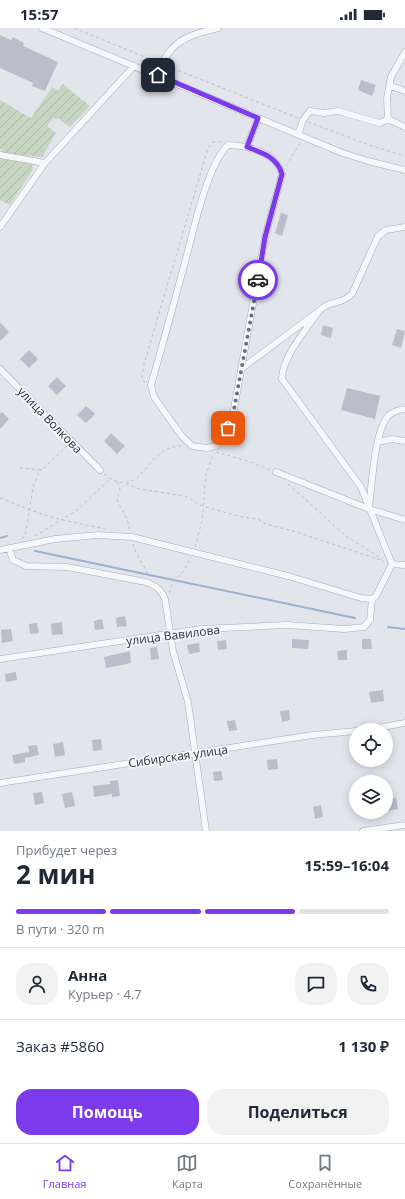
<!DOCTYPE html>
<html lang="ru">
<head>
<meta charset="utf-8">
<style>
  body { margin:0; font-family:"Open Sans",sans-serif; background:#f2f2f3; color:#1f2937; height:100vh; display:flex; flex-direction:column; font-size:15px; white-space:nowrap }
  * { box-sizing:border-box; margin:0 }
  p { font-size:13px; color:#747a83 }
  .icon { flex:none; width:22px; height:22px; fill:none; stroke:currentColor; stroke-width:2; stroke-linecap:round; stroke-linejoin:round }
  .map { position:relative; height:803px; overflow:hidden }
  .drawer { display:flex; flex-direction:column; background:#fff; flex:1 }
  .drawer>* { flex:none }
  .buttons { position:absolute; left:349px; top:695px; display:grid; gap:8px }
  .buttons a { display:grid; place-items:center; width:44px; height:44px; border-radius:50%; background:#fff; box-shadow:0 2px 10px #0003; font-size:20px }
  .pin { position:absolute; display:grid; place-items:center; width:34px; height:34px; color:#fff; margin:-17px; border-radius:8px; box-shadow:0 2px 6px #0006 }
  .courier { position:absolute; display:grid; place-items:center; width:40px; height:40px; margin:-20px; border:3px solid #7c3aed; border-radius:50%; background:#fff; color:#222; box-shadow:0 1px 5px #0007 }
  .summary em { font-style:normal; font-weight:700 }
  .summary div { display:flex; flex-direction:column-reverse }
  .summary { display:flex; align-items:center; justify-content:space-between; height:68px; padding:0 16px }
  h1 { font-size:26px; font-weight:700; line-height:30px }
  .bar { display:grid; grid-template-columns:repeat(4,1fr); gap:6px 4px; align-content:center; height:48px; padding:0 16px }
  .bar i { height:5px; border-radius:3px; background:#e0e1e3 }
  .bar .on { background:#7c3aed }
  .bar p { grid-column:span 4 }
  .line { display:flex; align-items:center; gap:10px; padding:0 16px; border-top:1px solid #e0e1e3 }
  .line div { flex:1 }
  .round { display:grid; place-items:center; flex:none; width:42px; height:42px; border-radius:16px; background:#f2f2f3 }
  .button { display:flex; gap:8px; margin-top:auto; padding:8px 16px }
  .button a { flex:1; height:46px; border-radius:16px; background:#7c3aed; color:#fff; font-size:16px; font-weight:700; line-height:46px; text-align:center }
  .button a+a { background:#f2f2f3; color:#1f2937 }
  .status { display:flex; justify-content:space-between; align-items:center; height:28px; padding:0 20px; background:#fff; direction:ltr }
  .status svg { height:11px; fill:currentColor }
  .menu { display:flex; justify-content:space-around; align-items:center; height:56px; border-top:1px solid #e0e1e3; background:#fff; font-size:11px; color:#747a83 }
  .menu a { display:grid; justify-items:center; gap:2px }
  .menu .on { color:#7c3aed }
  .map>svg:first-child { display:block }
  .garden { fill:url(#garden-furrows) }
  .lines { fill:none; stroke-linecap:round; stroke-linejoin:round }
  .stream { stroke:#9ab1cf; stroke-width:2 }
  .building { fill:#b9beca }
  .minor-casing { stroke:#a6acb7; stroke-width:7 }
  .path { stroke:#bcc0c7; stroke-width:1; stroke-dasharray:3 3; stroke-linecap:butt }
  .minor { stroke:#f5f7f9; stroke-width:6 }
  .done { stroke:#697180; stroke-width:4; stroke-dasharray:0 7.2 }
  .route { stroke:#7c3aed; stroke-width:5 }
  .labels { text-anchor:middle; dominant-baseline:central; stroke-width:3.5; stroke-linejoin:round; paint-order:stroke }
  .street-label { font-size:12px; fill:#283246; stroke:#f2f5f9 }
</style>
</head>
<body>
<div class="status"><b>15:57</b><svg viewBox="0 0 49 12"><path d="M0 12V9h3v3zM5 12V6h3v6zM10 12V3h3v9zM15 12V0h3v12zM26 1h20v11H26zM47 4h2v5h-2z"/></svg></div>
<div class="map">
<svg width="405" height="803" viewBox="0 0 405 803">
  <defs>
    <pattern id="garden-furrows" width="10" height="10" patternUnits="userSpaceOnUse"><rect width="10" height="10" fill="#c7d6c2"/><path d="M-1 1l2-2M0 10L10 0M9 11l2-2" fill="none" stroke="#abb8a8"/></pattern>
  </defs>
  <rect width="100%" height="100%" fill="#e2e5ec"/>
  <!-- garden -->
  <path class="garden" d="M63,56l27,22 -20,21 -12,-9 -1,2 -4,-2 -6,8 9,7 -14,24 -40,-4v-3l-2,-1v-49l31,18 21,-31 6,4z
    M0,129l20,3 12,4 1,5 -23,36 -10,-5z"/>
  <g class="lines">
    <!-- stream -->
    <path class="stream" d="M0,510l7,-2
      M35,523l320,67
      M388,599l17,2"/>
  </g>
  <!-- building -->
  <path class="building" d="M0,7l11,5 2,-3 11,6 -1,3 35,16 -13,29 -13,-5 1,-3 -33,-15z
    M361,52l15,5 -4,11 -14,-6z
    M281,185l7,2 -6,21 -7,-3z
    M0,294l9,10 -9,9z
    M323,297l10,3 -2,10 -10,-3z
    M397,301l8,2 -4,17 -9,-3z
    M29,322l9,9 -9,9 -9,-9z
    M57,349l9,9 -9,9 -9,-9z
    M347,360l33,8 -5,23 -34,-9z
    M86,378l9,8 -9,9 -9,-8z
    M2,384l7,7 -9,10v-15z
    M111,405l14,13 -8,8 -13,-13z
    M125,588l2,10 -10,1 -1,-9z
    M102,591l2,10 -9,1 -1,-9z
    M62,594l1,12 -11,1 -1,-11z
    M37,595l2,10 -9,1 -1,-10z
    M11,601l2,12 -11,2 -1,-13z
    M292,611l17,1 -1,9 -16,-1z
    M362,611h9l1,10h-10z
    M226,612l1,9 -9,1 -1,-9z
    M199,615l1,9 -11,2 -2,-9z
    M157,619l2,12 -8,1 -1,-12z
    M347,622v10h-9l-1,-9z
    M130,623l1,12 -25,5 -2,-11z
    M16,644l1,8 -11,2 -1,-8z
    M383,662l1,11 -13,2 -2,-11z
    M289,682l1,10 -8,2 -2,-11z
    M235,692l2,10 -8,1 -2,-10z
    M101,711l1,11 -9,1 -1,-11z
    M63,714l2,13 -10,2 -2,-13z
    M37,717l2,10 -14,3v4l-11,2 -2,-9 17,-3 -1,-6z
    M277,731l1,10 -10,1 -1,-10z
    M221,743l2,9 -9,1 -1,-9z
    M118,752l2,16 -8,1v-3l-18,3 -1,-11 17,-2v-3z
    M42,764l2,11 -9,2 -2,-12z
    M72,764l3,14 -10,2 -3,-14z
    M396,770l2,11 -12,2v-11z
    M321,777l2,12 -8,2 -2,-12z"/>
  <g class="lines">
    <defs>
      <path id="minor" d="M42,0l298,124 28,9 37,9
        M157,47c13,-34 28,-39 61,-47
        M391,58l14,5
        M388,91l-1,-21 4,-21 14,-25
        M298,107l5,-15 7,-9 14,2 14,-2 42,12 8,-4 17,8
        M228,117c21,1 47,6 54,29l-17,63 -33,183 -7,16 -9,10 -9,2 -15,-2 -11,-11 -27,-38 -3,-12c12,-41 23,-82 34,-123 8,-29 22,-97 43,-117z
        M247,119l11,-29
        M0,127l45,8 89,-97
        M0,199l45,-64
        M0,341l100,101
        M241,341l74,-55
        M378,414l14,-3 13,2
        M276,444l93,37 36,11
        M369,479c3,-22 5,-74 19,-91 4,-4 11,-6 17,-7
        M9,520l4,12 13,6 41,1 79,15c10,4 15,7 19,17l8,52 15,51 18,129
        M0,522l55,-11 43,-4 34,2 156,39 73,22 11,1 4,-3 16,-32 -31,-77 -79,-108c0,-22 24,-49 36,-67 12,-13 22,-6 34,-18l26,-58 8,-6 19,-3
        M392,536l13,1
        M0,631l201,-30 86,-4 57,4 20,-2 6,-7 2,-21
        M366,702l39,-7
        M0,755l313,-48 43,-4
        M363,803l42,-6"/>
    </defs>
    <!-- minor casing -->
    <use href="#minor" class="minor-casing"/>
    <!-- path -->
    <path class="path" d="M74,0l83,34
      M167,38l131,52
      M308,94l61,23 36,11
      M286,138l14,-23
      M145,355l-3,-6 2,-13 64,-216 5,-6h8
      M216,424l35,10 19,8
      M20,440l22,2 26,-25
      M104,446c39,31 40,-29 78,-28
      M118,454l2,7 -3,11 10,19 3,11
      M126,456l14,5 45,7 17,10 40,11 16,2 8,5 27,7 91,30
      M288,456l58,52 36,23
      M0,470l30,12 24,8 51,11
      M35,508l41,-25 34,-32
      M22,511l4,-7 7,-45 5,-13 4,-4
      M133,516l3,9 14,24
      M195,519l7,-26 4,-47 8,-21
      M169,565l5,-13 9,-8 8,-15"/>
    <!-- minor -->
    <use href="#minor" class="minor"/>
  </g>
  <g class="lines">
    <!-- done -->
    <path class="done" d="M228,400l4,-8 26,-140"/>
    <!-- route -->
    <path class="route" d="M158,47l100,43 -11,29c16,6 30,10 35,27l-17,63 -7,43"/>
  </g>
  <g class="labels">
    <!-- street labels -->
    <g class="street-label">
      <text transform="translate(50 392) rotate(46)">улица Волкова</text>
      <text transform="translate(173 607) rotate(-7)">улица Вавилова</text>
      <text transform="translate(178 728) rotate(-8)">Сибирская улица</text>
    </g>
  </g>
</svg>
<div class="buttons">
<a><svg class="icon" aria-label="locate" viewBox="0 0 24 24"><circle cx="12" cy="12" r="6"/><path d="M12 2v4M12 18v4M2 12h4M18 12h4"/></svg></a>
<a><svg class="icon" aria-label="layers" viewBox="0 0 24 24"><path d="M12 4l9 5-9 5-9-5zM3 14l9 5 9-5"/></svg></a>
</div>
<div class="pin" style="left:228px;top:400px;background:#ea580c"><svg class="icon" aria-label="bag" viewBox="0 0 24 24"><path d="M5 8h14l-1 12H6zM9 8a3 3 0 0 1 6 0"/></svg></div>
<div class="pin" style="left:158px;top:47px;background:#1f2937"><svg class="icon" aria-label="home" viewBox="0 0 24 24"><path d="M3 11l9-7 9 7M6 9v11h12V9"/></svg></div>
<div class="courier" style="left:258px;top:252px"><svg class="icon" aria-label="car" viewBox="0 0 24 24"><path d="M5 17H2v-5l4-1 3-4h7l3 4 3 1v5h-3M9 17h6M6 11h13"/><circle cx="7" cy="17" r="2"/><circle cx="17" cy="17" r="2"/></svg></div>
</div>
<section class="drawer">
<div class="summary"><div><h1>2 мин</h1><p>Прибудет через</p></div><em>15:59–16:04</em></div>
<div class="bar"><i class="on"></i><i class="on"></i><i class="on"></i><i></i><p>В пути · 320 m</p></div>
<div class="line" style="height:72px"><a class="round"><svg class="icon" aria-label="person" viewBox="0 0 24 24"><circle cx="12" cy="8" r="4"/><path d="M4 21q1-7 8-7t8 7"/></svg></a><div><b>Анна</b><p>Курьер · 4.7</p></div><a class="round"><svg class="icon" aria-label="chat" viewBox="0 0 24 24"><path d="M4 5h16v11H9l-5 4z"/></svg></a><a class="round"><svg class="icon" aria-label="phone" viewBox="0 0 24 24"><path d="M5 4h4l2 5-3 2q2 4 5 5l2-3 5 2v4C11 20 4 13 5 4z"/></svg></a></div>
<div class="line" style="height:52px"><div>Заказ #5860</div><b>1 130 ₽</b></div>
<div class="button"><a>Помощь</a><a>Поделиться</a></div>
</section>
<nav class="menu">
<a class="on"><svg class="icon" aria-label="home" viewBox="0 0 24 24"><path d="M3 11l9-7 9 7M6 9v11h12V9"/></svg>Главная</a>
<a><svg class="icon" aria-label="map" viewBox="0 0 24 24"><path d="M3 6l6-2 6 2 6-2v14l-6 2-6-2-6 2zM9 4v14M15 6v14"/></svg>Карта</a>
<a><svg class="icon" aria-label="saved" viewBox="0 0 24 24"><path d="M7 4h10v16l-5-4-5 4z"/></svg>Сохранённые</a>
</nav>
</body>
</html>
